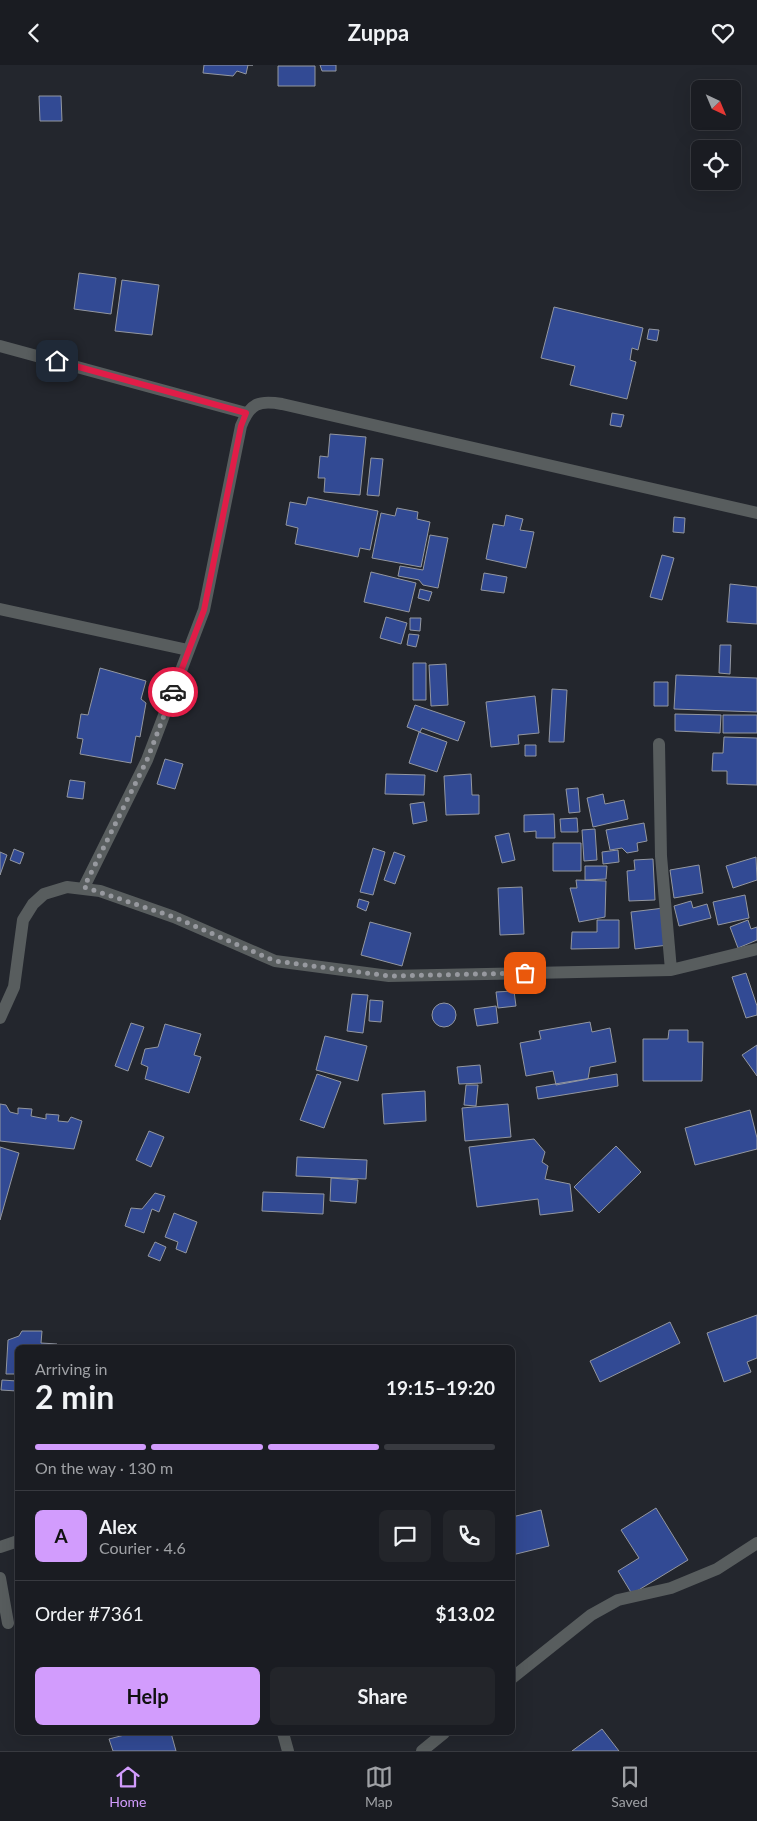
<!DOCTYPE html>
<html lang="en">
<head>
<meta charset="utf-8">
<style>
  body { margin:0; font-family:Lato,sans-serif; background:#23252a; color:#f1f3f6; height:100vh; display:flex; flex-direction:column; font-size:19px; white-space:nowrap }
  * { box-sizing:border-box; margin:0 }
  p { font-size:16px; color:#9fa1a5 }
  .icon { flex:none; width:28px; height:28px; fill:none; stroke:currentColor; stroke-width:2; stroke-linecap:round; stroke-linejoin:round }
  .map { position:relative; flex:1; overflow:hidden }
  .side { position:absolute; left:15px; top:1280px; width:500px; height:390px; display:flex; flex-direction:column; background:#1a1c22; border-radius:8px; box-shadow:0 5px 20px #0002,0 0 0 1px #383a40 }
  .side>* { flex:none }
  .needle { width:32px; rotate:136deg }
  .controls { position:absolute; left:691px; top:15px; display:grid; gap:10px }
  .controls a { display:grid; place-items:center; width:50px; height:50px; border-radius:8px; background:#1a1c22; box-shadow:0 5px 20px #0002,0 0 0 1px #383a40; font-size:25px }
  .pin { position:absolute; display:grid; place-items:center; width:42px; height:42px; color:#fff; margin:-21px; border-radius:10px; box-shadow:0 2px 8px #0006 }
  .courier { position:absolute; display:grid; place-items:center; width:50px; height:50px; margin:-25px; border:4px solid #e11d48; border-radius:50%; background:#fff; color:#222; box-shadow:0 1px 6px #0007 }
  .overview em { font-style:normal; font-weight:700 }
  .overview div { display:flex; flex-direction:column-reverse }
  .overview { display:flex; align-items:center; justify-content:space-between; height:85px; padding:0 20px }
  h1 { font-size:32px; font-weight:700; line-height:38px }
  .bar { display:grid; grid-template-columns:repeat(4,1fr); gap:8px 5px; align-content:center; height:60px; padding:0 20px }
  .bar i { height:6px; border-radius:4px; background:#383a40 }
  .bar .on { background:#d29cfd }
  .bar p { grid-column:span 4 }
  .line { display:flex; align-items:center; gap:12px; padding:0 20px; border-top:1px solid #383a40 }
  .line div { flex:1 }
  .round { display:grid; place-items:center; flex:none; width:52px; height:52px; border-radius:8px; background:#23252a }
  .cta { display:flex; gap:10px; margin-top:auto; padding:10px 20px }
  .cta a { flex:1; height:58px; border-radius:8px; background:#d29cfd; color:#111; font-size:20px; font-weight:700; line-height:58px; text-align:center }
  .cta a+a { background:#23252a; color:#f1f3f6 }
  header { display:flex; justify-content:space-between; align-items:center; height:65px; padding:0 20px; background:#1a1c22; font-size:22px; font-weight:700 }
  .tabs { display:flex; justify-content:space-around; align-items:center; height:70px; border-top:1px solid #383a40; background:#1a1c22; font-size:14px; color:#9fa1a5 }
  .tabs a { display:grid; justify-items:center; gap:2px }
  .tabs .on { color:#d29cfd }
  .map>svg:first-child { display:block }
  .building { fill:#324a94; stroke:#9397a0 }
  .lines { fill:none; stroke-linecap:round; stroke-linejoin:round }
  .minor { stroke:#585d5e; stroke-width:12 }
  .done { stroke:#97999f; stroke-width:5; stroke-dasharray:0 9 }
  .route { stroke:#e11d48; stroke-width:6 }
</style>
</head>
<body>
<header><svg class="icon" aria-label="back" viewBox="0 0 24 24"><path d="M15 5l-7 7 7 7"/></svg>Zuppa<svg class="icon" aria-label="heart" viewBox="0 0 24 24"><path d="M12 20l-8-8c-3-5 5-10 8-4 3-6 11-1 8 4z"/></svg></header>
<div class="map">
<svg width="757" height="1686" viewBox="0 0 757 1686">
  <rect width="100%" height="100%" fill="#23262d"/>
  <!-- building -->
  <path class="building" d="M204,0h49h-5l-2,9 -9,-3 -4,5 -30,-3z
    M320,0h16v6h-14z
    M278,1h37v20h-37z
    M39,31h22l1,25h-22z
    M79,208l37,5 -5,36 -37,-5z
    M122,215l37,5 -7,50 -37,-4z
    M554,242l89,21 -5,22 -6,-2 -2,12 6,2 -9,37 -57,-14 5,-19 -34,-8z
    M649,264l10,1 -2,11 -10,-2z
    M612,348l12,2 -3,12 -11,-2z
    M330,369l36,3 -6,58 -36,-3 1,-14h-7l2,-22 8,1z
    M371,393l12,1 -4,37 -12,-1z
    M308,432l70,14 -8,39 -10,-2 -2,9 -63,-13 3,-16 -12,-3 4,-23 16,3z
    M397,443l21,4 -1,7 13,3 -9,45 -49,-9 9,-45 14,3z
    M506,450l17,4 -3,11 14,2 -8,36 -40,-9 7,-35 11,2z
    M674,452l11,1 -1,15 -11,-1z
    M430,470l18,3 -10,50 -15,-3 -4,-5 -21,-4 2,-10 23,4z
    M662,490l12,3 -12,42 -12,-3z
    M371,507l45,11 -7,29 -45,-10z
    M484,508l23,4 -3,16 -23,-3z
    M730,519l27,3v37l-30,-2z
    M420,524l12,3 -3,9 -11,-3z
    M386,552l21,6 -6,21 -21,-6z
    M410,553h11l-1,13 -10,-1z
    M409,569l10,1 -3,12 -9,-2z
    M720,580h11l-1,29 -11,-1z
    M413,598h13v37h-13z
    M446,599l2,41 -17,1 -2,-41z
    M100,603l46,13 -5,18 5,4 -6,34 -4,-1 -5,27 -51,-9 3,-15 -6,-1 4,-24 7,1z
    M676,610l81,3v34l-83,-3z
    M654,617h14v24h-14z
    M552,624l15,1 -3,52h-15z
    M535,631l4,37 -21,2 1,9 -28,3 -5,-45z
    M415,640l50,17 -7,19 -36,-13 -2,4 -13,-5z
    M675,649l46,1 -1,18 -45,-2z
    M723,650h34v18h-34z
    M419,667l28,10 -10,30 -28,-9z
    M724,672l33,1v47l-30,-1v-13h-15l1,-18h10z
    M525,680h11v11h-11z
    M165,694l18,5 -8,25 -18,-5z
    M386,709l39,1 -1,20 -39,-1z
    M471,709l1,21h7v19l-33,1 -2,-39z
    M70,715l15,2 -2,17 -16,-2z
    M578,723l2,24 -11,1 -3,-24z
    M603,729l2,10 19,-4 4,19 -35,8 -6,-29z
    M424,737l3,19 -14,3 -3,-20z
    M554,749l1,24h-19v-7l-12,1v-17z
    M577,753l1,14h-17l-1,-13z
    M644,758l3,18 -10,2 1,8 -11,2 -5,-5 -12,2 -4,-20z
    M595,764l2,31 -13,1 -2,-31z
    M509,768l6,27 -13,3 -7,-27z
    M553,778h28v28h-28z
    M373,783l12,4 -12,43 -13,-3z
    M14,784l10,4 -4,11 -10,-4z
    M618,785l1,12 -16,2 -1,-12z
    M0,787l7,3 -7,20z
    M394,787l11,4 -10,28 -11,-4z
    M756,792l1,23 -24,8 -7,-22z
    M653,794l2,41 -26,1 -2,-30 8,-1 -1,-10z
    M699,800l4,28 -29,5 -4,-28z
    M585,801h22l-1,13 -21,1z
    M576,815l30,1 -1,36 -26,5 -9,-34h7z
    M522,822l2,47 -24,1 -2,-47z
    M745,830l4,23 -31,7 -5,-23z
    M359,834l10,3 -3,9 -9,-4z
    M691,836l2,7 14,-4 4,14 -32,8 -5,-20z
    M664,843l4,37 -33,4 -4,-37z
    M597,855h22v28l-48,1 1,-17h25z
    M748,855l3,9 6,-2v13l-19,8 -8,-21z
    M370,857l41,11 -9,33 -41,-11z
    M746,908l11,33v9l-11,3 -14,-41z
    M514,926l2,15 -18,2 -2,-16z
    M352,929l16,1 -5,38 -16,-2z
    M370,935l13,1 -2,21 -12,-1z
    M432 950a12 12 0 1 1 24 0a12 12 0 1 1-24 0Z
    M496,941l2,17 -21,3 -3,-17z
    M590,957l2,10 18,-4 6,34 -26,5 -2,12 -32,6 -3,-14 -27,5 -6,-33 21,-4 -2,-8z
    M131,958l13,4 -16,44 -13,-5z
    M165,959l36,10 -7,21 7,2 -12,36 -44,-14 3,-12 -7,-3 4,-15 13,-2z
    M669,965h19v12h15l-1,39h-59v-42h25z
    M325,971l42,10 -9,35 -42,-11z
    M757,980v31l-15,-21z
    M480,1000l2,18 -23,1 -2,-17z
    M317,1009l24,8 -17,46 -24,-8z
    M617,1009l1,12 -80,13 -2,-12z
    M466,1020h12l-2,21 -12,-1z
    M425,1026l1,30 -42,3 -2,-30z
    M0,1039l6,1 4,7 8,2v-6l14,1 -1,7 15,3v-5l13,1 -1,6 10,1 3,-5 11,4 -8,28 -74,-8z
    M508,1039l3,33 -46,4 -3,-33z
    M750,1045l7,28v11l-62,16 -10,-37z
    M149,1066l15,6 -13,30 -15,-7z
    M534,1074l11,13 -3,10 6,4 -3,13 25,5 3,27 -33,4 -2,-16 -61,8 -8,-60z
    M616,1081l25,26 -42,41 -25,-26z
    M0,1082l19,6 -19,67z
    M297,1092l70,3 -1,19 -70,-3z
    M331,1113l27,2 -2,23 -26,-2z
    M263,1127l61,2 -1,20 -61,-3z
    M155,1128l10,3 -6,16 -7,-3 -8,24 -19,-7 6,-18 11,1z
    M174,1148l23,9 -11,31 -10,-4 2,-7 -13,-5z
    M155,1177l11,5 -6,14 -12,-5z
    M757,1250v43l-10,4 4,10 -27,10 -17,-49z
    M670,1257l10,21 -80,39 -10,-21z
    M22,1266h20l-1,12 16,1v3h-39v27h-12l2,-34 11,-4z
    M2,1315l15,1v10l-16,-1z
    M656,1443l32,52 -56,34 -14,-23 21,-13 -18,-28z
    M541,1445l8,36 -37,9v-38z
    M602,1664l17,22h-47z
    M132,1668h39l5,18h-63l-4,-12z"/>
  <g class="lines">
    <!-- minor -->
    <path class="minor" d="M0,281l246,67
      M0,544l188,41
      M659,679l2,112 10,114
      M84,822l63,-127 57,-150 37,-184c9,-23 18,-26 41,-22l475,109
      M0,953l14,-31 9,-67 10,-16 11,-10 23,-7 33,4 74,26 101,44 114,15 282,-6 86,-21
      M0,1482l18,-6
      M0,1513l8,45
      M512,1613l79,-63 27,-15 53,-12 46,-19 40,-26
      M283,1668l5,18
      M422,1686l22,-18"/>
  </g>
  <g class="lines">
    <!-- done -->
    <path class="done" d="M173,627l-26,68 -63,127 90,30 101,44 114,15 136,-3"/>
    <!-- route -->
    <path class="route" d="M57,296l189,52 -5,13 -37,184 -31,82"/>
  </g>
</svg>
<div class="controls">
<a><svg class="needle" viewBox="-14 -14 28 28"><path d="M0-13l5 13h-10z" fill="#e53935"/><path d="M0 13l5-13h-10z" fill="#9fa1a5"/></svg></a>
<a><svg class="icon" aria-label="locate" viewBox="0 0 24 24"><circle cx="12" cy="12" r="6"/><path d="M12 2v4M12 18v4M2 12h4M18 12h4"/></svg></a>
</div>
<div class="pin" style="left:525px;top:908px;background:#ea580c"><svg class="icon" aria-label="bag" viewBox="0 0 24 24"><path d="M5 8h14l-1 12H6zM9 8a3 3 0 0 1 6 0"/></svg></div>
<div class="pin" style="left:57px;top:296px;background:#1f2937"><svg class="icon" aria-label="home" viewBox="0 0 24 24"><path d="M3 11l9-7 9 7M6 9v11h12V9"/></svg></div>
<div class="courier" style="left:173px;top:627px"><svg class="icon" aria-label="car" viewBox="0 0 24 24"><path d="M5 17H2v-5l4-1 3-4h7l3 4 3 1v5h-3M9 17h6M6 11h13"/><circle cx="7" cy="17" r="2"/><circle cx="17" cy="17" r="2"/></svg></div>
<section class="side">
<div class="overview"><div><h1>2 min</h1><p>Arriving in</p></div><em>19:15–19:20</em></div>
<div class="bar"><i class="on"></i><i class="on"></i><i class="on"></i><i></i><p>On the way · 130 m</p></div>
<div class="line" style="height:90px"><b class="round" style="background:#d29cfd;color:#111">A</b><div><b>Alex</b><p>Courier · 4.6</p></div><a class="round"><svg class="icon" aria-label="chat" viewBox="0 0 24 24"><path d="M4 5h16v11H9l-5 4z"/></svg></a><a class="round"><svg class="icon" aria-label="phone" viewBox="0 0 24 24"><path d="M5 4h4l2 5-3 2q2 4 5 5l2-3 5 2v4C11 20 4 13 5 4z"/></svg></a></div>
<div class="line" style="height:65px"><div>Order #7361</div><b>$13.02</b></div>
<div class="cta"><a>Help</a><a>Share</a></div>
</section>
</div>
<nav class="tabs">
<a class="on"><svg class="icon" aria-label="home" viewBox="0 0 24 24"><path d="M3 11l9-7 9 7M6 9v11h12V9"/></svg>Home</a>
<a><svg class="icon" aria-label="map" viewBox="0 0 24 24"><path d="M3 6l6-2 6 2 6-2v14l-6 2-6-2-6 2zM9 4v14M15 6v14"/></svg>Map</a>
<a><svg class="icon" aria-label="saved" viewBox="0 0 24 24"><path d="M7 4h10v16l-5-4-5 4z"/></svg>Saved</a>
</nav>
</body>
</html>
